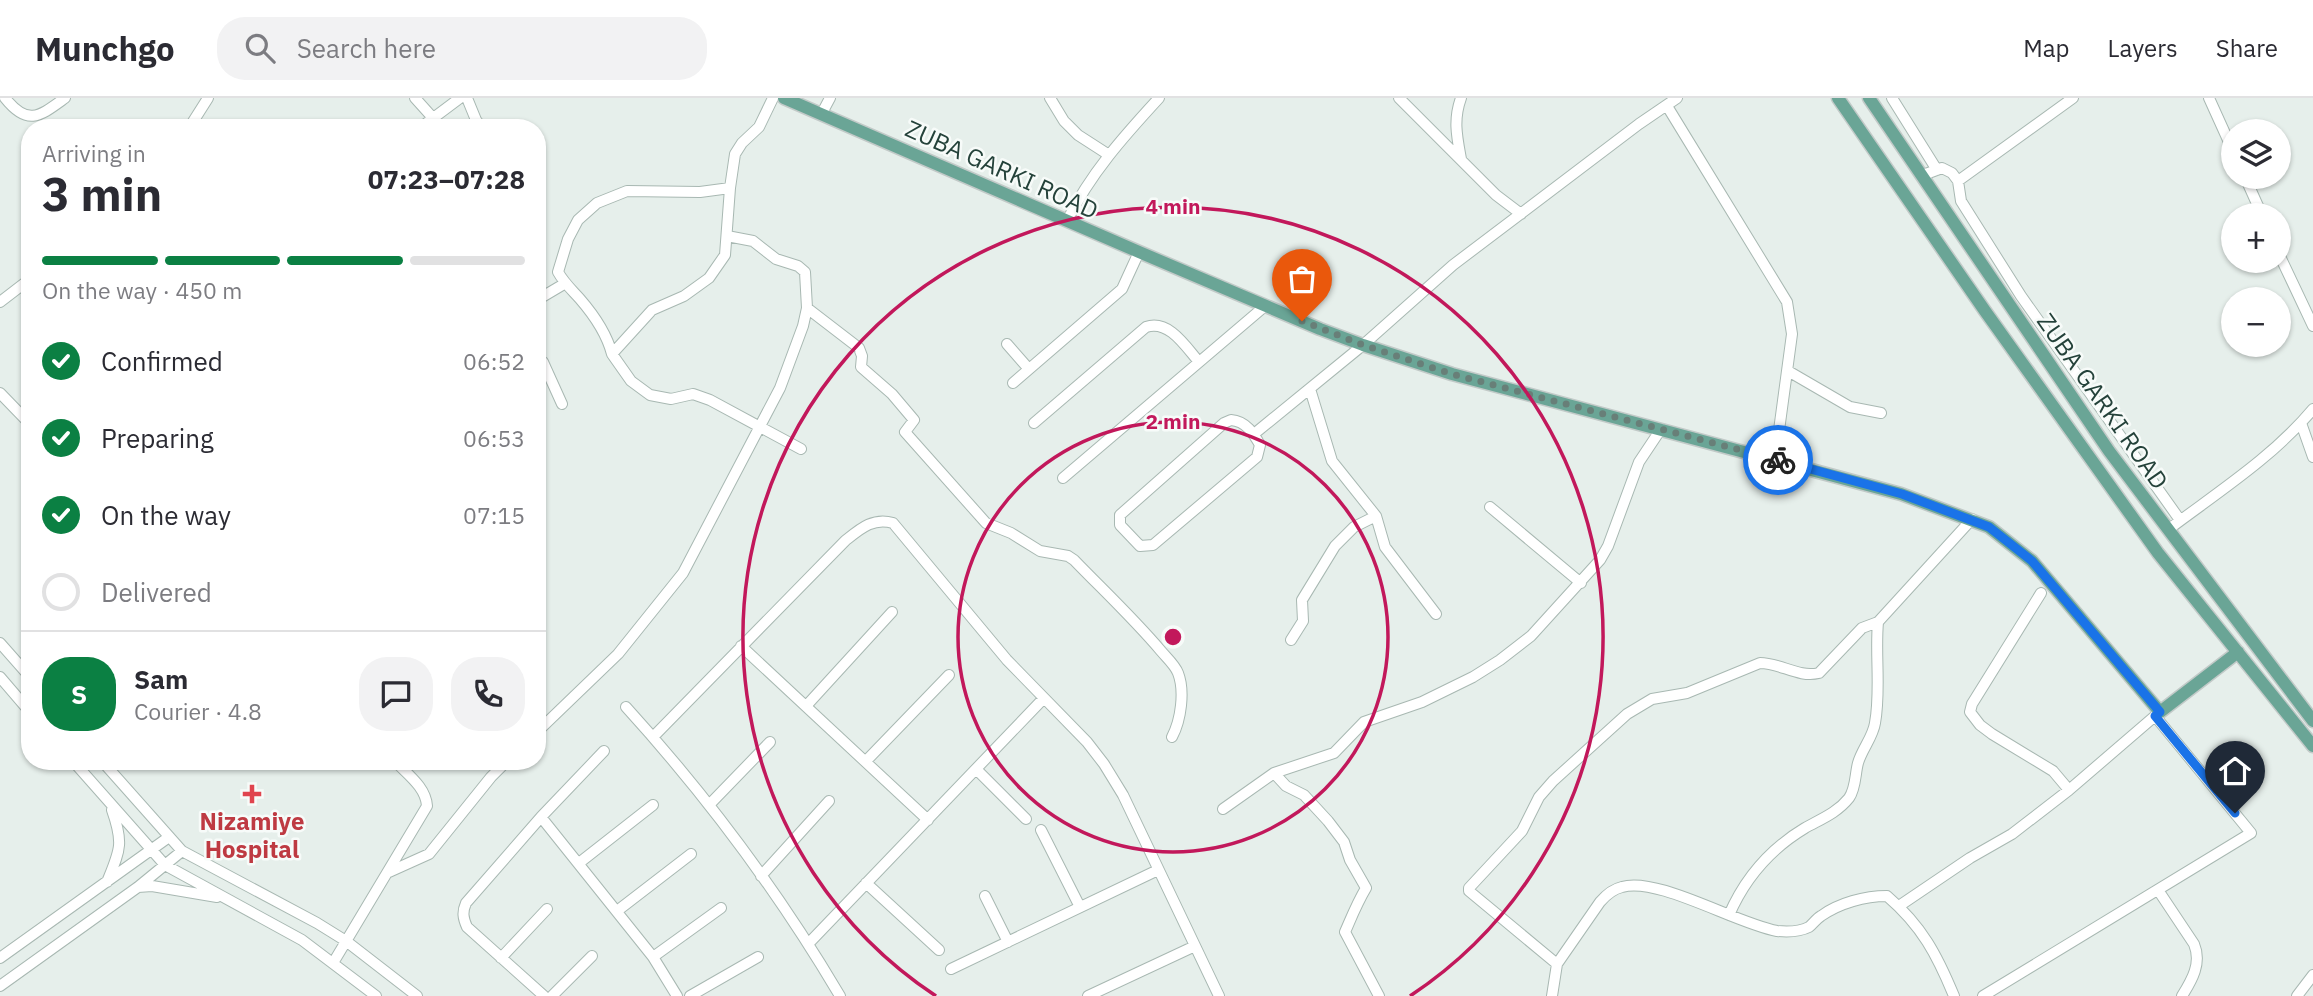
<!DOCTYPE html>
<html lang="en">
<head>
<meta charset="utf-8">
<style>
  body { margin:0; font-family:"IBM Plex Sans",sans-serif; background:#f2f2f3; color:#2b2b33; height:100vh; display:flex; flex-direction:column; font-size:26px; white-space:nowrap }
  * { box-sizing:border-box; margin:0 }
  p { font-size:23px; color:#7c7c81 }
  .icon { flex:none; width:38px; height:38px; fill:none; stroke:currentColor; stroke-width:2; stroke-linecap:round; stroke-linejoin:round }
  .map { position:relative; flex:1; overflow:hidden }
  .drawer { position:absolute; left:21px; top:21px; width:525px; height:651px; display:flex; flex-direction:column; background:#fff; border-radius:28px; box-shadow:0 2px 5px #0004 }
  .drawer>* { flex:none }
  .fabs { position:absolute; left:2221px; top:21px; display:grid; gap:14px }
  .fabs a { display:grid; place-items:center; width:70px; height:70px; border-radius:50%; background:#fff; box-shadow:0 2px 5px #0004; font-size:35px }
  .pin { position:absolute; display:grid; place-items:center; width:60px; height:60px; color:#fff; margin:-72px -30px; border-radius:50% 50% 50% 0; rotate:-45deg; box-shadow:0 0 7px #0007 }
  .pin .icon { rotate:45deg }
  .courier { position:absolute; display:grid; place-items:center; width:70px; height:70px; margin:-35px; border:5px solid #1a73e8; border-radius:50%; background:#fff; color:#222; box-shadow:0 2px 9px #0007 }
  .head em { font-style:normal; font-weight:700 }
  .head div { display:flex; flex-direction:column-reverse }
  .head { display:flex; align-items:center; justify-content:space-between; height:119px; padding:0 21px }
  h1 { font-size:46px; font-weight:700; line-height:52px }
  .bar { display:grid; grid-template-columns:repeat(4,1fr); gap:10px 7px; align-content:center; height:84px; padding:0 21px }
  .bar i { height:9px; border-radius:5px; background:#e1e1e2 }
  .bar .selected { background:#0b8043 }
  .bar p { grid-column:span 4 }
  .line { display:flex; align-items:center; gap:18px; padding:0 21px; border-top:2px solid #e1e1e2 }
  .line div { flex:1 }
  .round { display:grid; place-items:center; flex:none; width:74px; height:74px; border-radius:28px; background:#f2f2f3 }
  ol { padding:0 21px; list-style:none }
  li { display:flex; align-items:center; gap:21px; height:77px }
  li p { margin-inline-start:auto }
  li .icon { padding:7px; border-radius:50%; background:#0b8043; color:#fff; stroke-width:4 }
  li:last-child { color:#7c7c81 }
  li i { width:38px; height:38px; border:4px solid #e1e1e2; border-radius:50% }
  header { display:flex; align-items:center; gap:42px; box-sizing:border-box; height:98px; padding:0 35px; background:#fff; border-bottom:2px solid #e1e1e2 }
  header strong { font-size:33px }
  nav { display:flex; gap:38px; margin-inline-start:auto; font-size:24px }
  .search { width:490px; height:63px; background:#f2f2f3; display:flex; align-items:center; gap:18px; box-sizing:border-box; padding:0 24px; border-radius:28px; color:#7c7c81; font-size:26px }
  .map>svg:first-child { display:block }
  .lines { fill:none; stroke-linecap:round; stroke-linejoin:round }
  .minor-casing { stroke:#a8b8b2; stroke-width:12 }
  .major-casing { stroke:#c2cac8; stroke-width:15 }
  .minor { stroke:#fff; stroke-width:10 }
  .major { stroke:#6aa596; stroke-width:12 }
  .done { stroke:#687f78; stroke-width:7; stroke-dasharray:0 12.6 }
  .route { stroke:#1a73e8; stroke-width:9 }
  .ring { fill:none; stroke:#c2185b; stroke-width:3.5 }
  .health-dot { fill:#e0444e; stroke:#f7fbf9; stroke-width:2.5 }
  .labels { text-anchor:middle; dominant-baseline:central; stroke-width:5; stroke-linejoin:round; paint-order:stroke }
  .street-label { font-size:24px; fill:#24423a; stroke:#f7fbf9 }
  .health-label { font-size:24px; font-weight:bold; fill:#be3a42; stroke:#f7fbf9 }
  .centre { fill:#c2185b; stroke:#f7fbf9; stroke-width:3.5 }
  .ring-label { font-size:21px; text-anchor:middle; font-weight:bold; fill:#c2185b; stroke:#f7fbf9; stroke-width:5; stroke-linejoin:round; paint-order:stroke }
</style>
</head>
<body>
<header>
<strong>Munchgo</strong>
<div class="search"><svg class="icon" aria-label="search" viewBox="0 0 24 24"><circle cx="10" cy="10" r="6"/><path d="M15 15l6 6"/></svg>Search here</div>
<nav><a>Map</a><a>Layers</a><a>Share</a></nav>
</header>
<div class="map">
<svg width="2313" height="898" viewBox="0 0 2313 898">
  <rect width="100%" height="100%" fill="#e6efeb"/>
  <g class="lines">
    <defs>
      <path id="minor" d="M5,0c23,29 35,18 60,0
        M415,0l18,20
        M467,0l9,22 6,8
        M1050,0l14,23 14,14 31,20
        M1399,0l97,97 25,19
        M1461,0c-8,22 -4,39 0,61
        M1892,0l45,72
        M2209,0l24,53
        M1667,8l120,196 5,32 -17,126
        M822,15l8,-15
        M189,30l19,-30
        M420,30l40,-30
        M1923,77l19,-7 10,5 6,8 115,-83
        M2245,79l17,38
        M1958,83l3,20 60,95 159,224
        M730,90l-30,4 -73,-1 -30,12 -19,17 -10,19 -10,33c6,11 14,18 22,27 13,15 27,36 32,55l40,-44 32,-14 25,-18 16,-23 5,-67 5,-34 7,-11 17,-16 14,-29
        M1067,123c23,-47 57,-85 92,-123
        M2278,154l35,74
        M537,202l27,-16
        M0,204l30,-23
        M807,210l52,40 3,8 -1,11 31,27 22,26 -9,12 81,91 25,10 29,18 28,5 6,4c29,30 60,59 87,91 6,7 14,14 17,22 7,18 3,47 -6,64
        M1007,246l21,24
        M612,256l19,27 19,14 21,4 22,-5 17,6 91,49
        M537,260l6,4 19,42
        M1788,273l62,36 31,6
        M1013,285l109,-94 17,-37
        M1310,291l22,72 44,55 9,31 51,67
        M0,295l30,31
        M1231,322c15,1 23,14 29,25l-3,12 -104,88 -13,1 -20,-21v-10l104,-92z
        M1034,325l112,-96c23,-8 40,20 53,35
        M2301,325l12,34
        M1254,336l109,-89 90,-80 186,-141 38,-26
        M1063,380l202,-172
        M1490,409l91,76
        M2169,431c49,-37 104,-72 144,-120
        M2041,495l-69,111 -2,8 10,13 12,9 61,37 16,19
        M1291,542l12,-19 -1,-21 33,-54 19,-19 22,-11
        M0,545l30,34
        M741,548l187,174
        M0,579l30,35
        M807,607l85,-93
        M626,609c80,88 153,186 214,289
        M537,634l81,-78 65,-81 97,-185 23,-62 4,-18 -2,-36 -7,-6 -22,-7 -23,-18 -26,-5
        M653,639l192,-196c15,-12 28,-24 48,-18l114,137 80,82 17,22 19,31 96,201
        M73,663l92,104 137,75 74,56
        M102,663l80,90 135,72 29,18 71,55
        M866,663l83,-86
        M976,671l50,50
        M709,707l61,-63
        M1223,711l51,-36
        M541,719l112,140 24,39
        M1041,732l39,77
        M579,765l74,-58
        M389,774l40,-18 62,-77 16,-16
        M761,778l68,-75
        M107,784c13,-32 17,-38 5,-72
        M866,785l73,67
        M138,789l14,-1 65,11
        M2158,792l36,54c8,19 -2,36 -12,52
        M985,798l23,46
        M1899,808l71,-48 42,-24 57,-44 86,-74
        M617,813l74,-57
        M1729,817c16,-37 41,-66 76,-87 16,-9 32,-15 44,-30 7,-10 6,-24 9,-35 4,-14 15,-26 17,-40 6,-32 0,-68 3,-101l94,-103
        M808,846l236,-246
        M653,859l68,-49
        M0,860l169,-121
        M501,860l46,-49
        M333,865l94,-157c-1,-19 -20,-32 -32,-45
        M1557,866l-88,-73v-3l53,-57 17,-34 14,-16 74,-67 25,-15 35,-6 73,-30c21,0 38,15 59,10l43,-45 16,-6
        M951,871l207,-99
        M0,888l138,-99 44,-36
        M544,898l-77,-69c-4,-9 -5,-15 -1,-24l75,-86 63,-66
        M552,898l40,-40
        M690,898l68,-39
        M1088,898l107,-50
        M1379,898l-34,-64c7,-16 12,-29 21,-44l-16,-28 -6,-18 -16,-21 -24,-26 -18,-9 -12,-13 60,-20 30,-31 58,-20 51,-25 27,-17 31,-24 69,-76 8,-14 31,-84 22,-33
        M1552,898l5,-32 43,-62c6,-7 13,-13 22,-15 35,-11 115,37 155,44 10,1 22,1 32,-4 4,-3 7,-8 12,-11 18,-13 44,-20 66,-20 35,30 50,59 67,100
        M1983,898l268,-163 -96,-117 5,-4
        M2297,898l16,-21"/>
      <path id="major" d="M784,0l355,154 181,77 43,16 89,29 449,120 88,33 43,34 128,151 78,-60
        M1838,0l147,213 173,242 155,193
        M1869,0l240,353 204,270"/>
    </defs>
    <!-- minor casing -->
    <use href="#minor" class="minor-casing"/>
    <!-- major casing -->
    <use href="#major" class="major-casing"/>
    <!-- minor -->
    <use href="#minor" class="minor"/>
    <!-- major -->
    <use href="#major" class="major"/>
  </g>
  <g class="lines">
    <!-- done -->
    <path class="done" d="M1302,223l61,24 89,29 326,86"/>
    <!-- route -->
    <path class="route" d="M1778,362l124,34 87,33 43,34 128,151 -5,4 80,97"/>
  </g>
  <!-- distance rings -->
  <g class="ring">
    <circle cx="1173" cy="539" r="215"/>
    <path d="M936 898A430 430 0 1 1 1410 898"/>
  </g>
  <!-- markers -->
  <path class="health-dot" d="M248.5 685.5h7v7h7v7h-7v7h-7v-7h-7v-7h7z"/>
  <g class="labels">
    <!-- street labels -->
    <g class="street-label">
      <text transform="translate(1002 71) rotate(24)">ZUBA GARKI ROAD</text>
      <text transform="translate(2103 303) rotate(55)">ZUBA GARKI ROAD</text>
    </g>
    <!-- health labels -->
    <g class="health-label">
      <text x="252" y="723">Nizamiye<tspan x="252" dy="28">Hospital</tspan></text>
    </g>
  </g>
  <circle cx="1173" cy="539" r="10" class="centre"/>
  <g class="ring-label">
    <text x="1173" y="116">4 min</text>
    <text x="1173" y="331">2 min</text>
  </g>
</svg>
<div class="fabs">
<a><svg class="icon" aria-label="layers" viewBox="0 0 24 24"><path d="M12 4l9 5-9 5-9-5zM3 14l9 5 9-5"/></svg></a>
<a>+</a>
<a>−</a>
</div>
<div class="pin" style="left:1302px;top:223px;background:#ea580c"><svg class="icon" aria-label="bag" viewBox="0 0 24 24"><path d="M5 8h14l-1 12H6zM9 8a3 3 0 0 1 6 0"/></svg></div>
<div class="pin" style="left:2235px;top:715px;background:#1f2937"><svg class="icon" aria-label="home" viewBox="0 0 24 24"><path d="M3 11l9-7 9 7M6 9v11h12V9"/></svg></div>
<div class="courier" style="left:1778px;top:362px"><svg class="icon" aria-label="bike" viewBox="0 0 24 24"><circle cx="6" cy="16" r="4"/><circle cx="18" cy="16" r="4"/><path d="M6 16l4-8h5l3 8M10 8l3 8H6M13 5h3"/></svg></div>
<section class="drawer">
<div class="head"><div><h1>3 min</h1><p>Arriving in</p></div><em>07:23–07:28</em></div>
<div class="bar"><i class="selected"></i><i class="selected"></i><i class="selected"></i><i></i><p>On the way · 450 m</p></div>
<ol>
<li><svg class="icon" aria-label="check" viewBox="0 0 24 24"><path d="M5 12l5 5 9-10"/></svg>Confirmed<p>06:52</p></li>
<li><svg class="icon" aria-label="check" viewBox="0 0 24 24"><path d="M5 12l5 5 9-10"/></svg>Preparing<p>06:53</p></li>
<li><svg class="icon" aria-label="check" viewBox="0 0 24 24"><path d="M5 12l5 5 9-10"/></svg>On the way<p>07:15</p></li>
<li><i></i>Delivered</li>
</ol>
<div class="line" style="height:126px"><b class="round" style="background:#0b8043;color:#fff">S</b><div><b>Sam</b><p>Courier · 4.8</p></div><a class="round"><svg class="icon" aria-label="chat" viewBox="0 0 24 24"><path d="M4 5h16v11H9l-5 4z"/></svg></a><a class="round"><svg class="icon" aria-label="phone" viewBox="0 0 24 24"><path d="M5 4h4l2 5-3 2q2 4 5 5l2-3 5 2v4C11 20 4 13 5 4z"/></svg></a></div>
</section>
</div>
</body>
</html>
